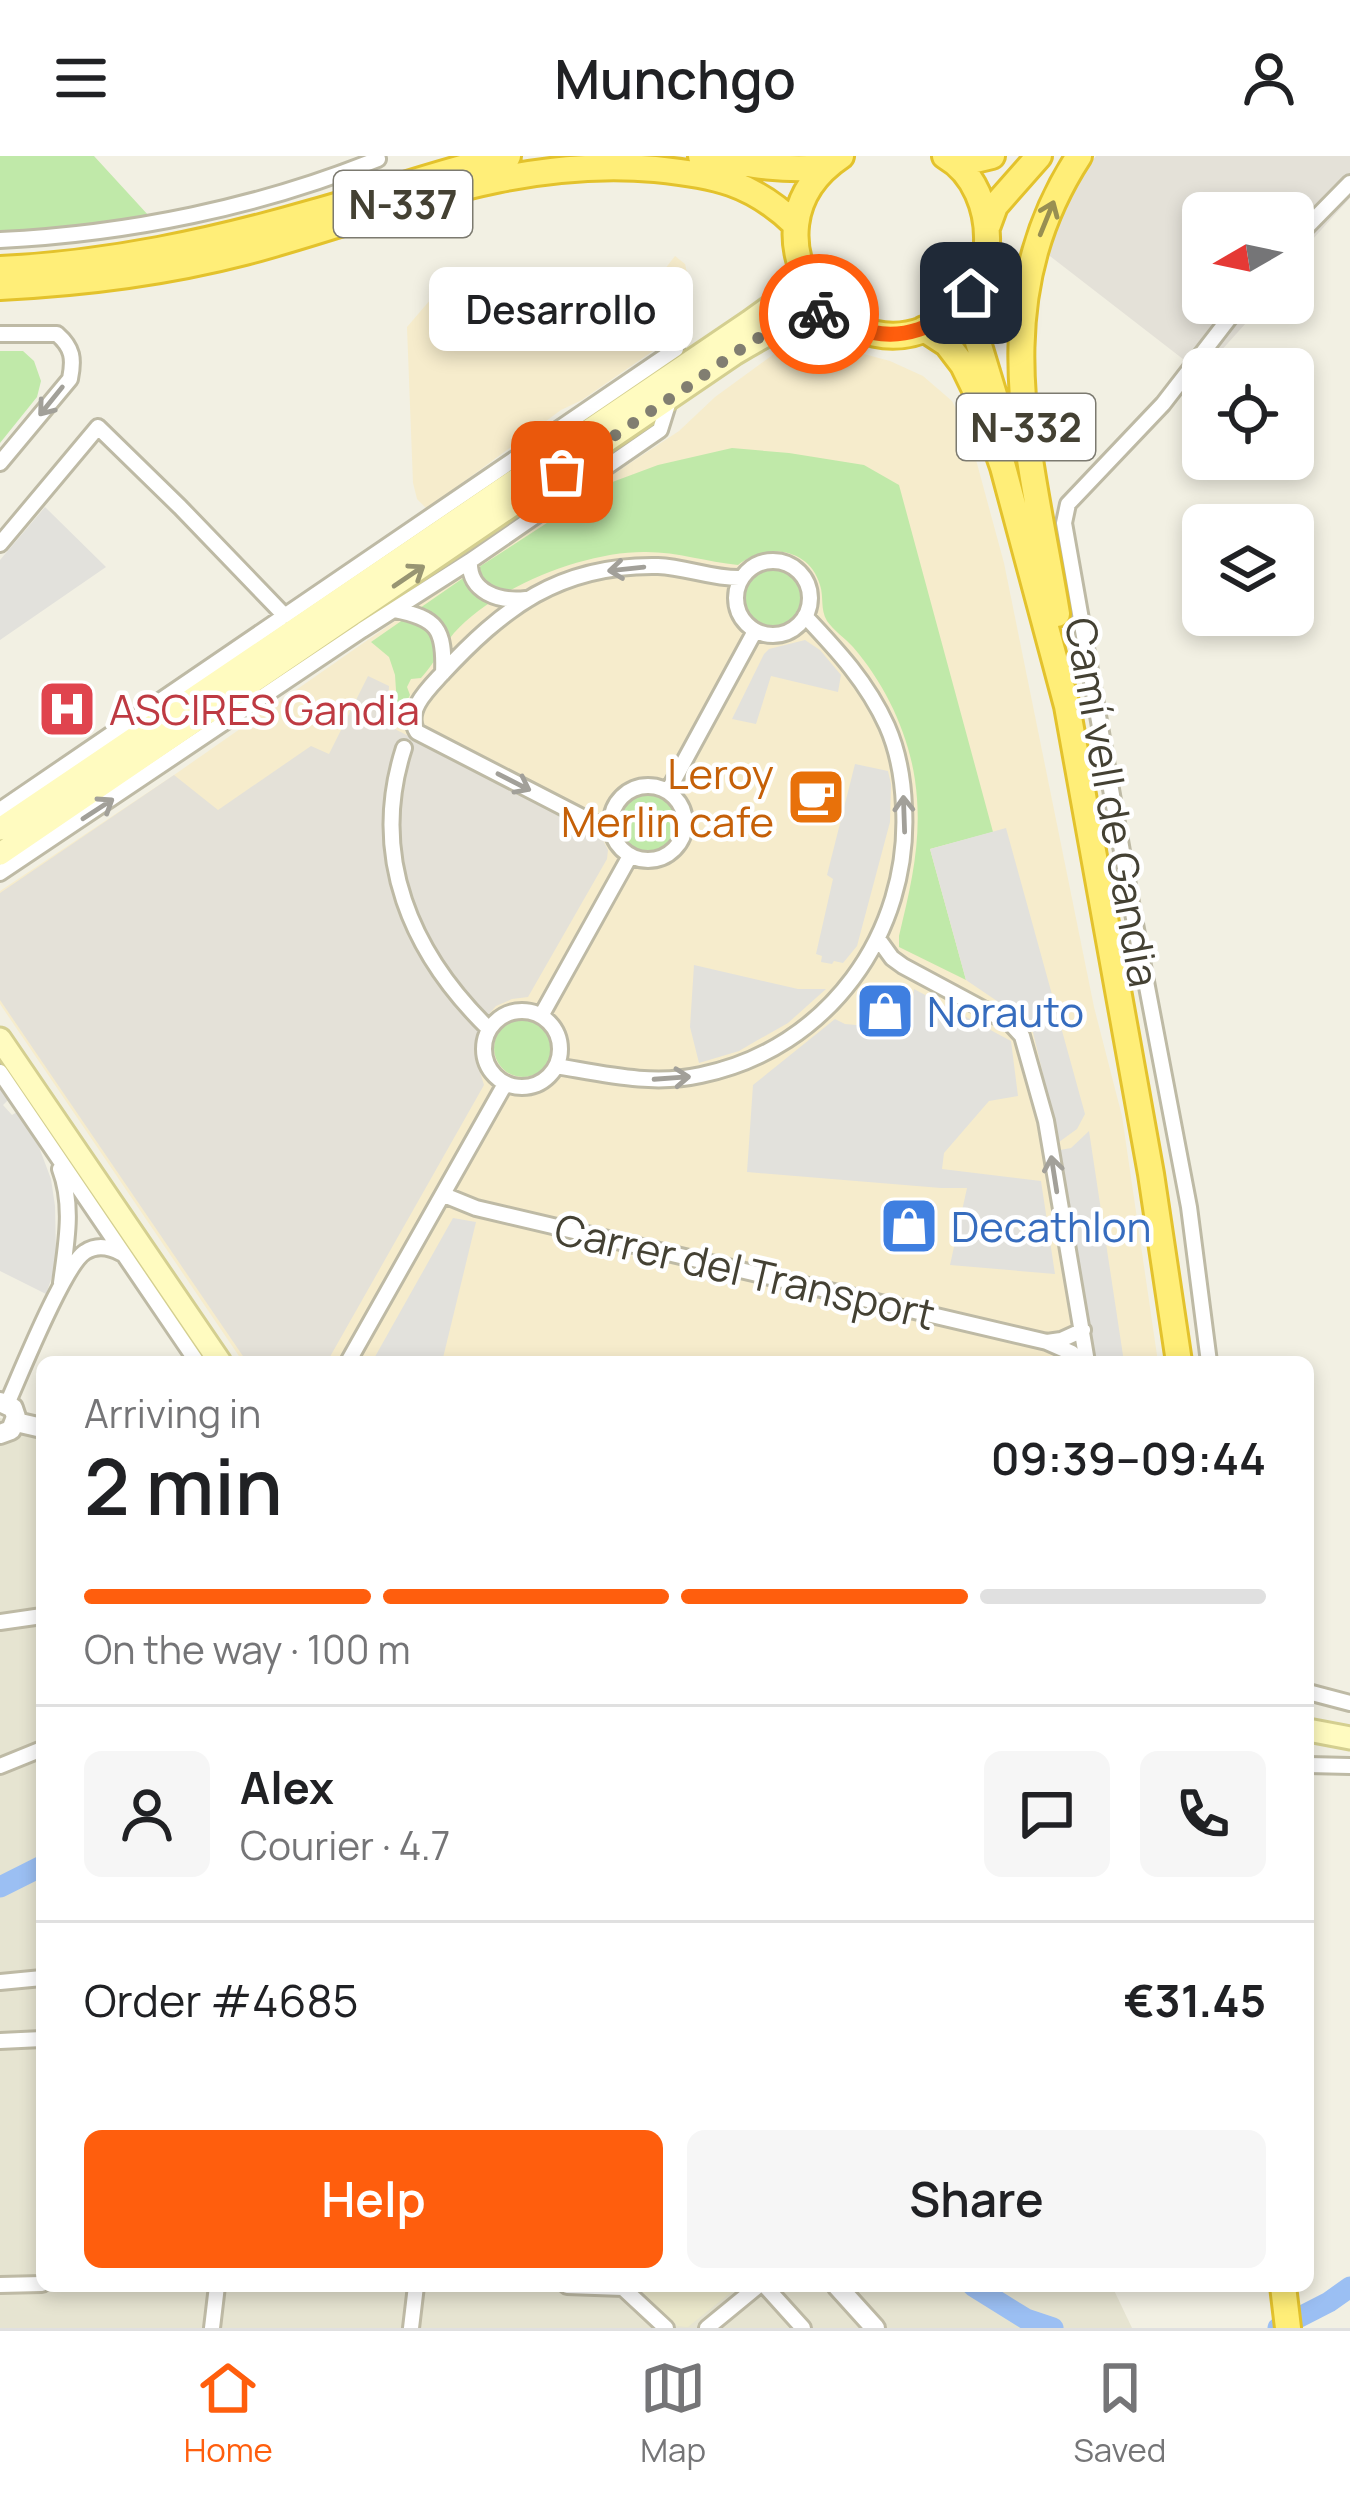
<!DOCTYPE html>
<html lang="en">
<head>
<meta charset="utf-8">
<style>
  body { margin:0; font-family:Manrope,sans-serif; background:#f6f6f6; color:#202124; height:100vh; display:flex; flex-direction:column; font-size:45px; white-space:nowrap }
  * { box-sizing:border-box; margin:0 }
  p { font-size:39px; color:#757577 }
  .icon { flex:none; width:66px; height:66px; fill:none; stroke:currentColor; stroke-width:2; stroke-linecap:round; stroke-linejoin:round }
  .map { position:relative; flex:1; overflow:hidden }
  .panel { position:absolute; left:36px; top:1200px; width:1278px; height:936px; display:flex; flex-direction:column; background:#fff; border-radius:18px; box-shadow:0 6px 18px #0003 }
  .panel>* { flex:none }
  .needle { width:78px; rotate:261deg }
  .fabs { position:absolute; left:1182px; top:36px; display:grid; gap:24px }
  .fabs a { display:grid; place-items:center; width:132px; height:132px; border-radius:18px; background:#fff; box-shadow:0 6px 18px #0003; font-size:60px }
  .pin { position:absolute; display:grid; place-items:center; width:102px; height:102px; color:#fff; margin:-51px; border-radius:24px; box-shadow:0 6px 18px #0006 }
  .courier { position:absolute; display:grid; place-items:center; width:120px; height:120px; margin:-60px; border:9px solid #ff5e0d; border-radius:50%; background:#fff; color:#222; box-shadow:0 3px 15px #0007 }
  .bubble { position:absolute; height:84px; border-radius:18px; background:#fff; box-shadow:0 6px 18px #0003; font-size:39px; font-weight:600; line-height:84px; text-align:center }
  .summary em { font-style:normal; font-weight:600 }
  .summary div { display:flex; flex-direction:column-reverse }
  .summary { display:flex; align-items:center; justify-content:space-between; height:204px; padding:0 48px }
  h1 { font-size:78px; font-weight:600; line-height:90px }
  .bar { display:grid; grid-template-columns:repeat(4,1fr); gap:18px 12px; align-content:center; height:144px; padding:0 48px }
  .bar i { height:15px; border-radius:9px; background:#e0e0e0 }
  .bar .active { background:#ff5e0d }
  .bar p { grid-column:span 4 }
  .line { display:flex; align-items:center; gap:30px; padding:0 48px; border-top:3px solid #e0e0e0 }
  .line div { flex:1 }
  .round { display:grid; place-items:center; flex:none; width:126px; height:126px; border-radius:18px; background:#f6f6f6 }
  .cta { display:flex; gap:24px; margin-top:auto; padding:24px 48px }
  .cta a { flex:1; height:138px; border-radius:18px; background:#ff5e0d; color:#fff; font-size:48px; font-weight:600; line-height:138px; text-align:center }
  .cta a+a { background:#f6f6f6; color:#202124 }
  header { display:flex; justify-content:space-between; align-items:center; height:156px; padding:0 48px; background:#fff; font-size:54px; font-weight:600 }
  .tab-bar { display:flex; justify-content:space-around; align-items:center; height:168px; border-top:3px solid #e0e0e0; background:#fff; font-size:33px; color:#757577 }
  .tab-bar a { display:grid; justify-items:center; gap:6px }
  .tab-bar .active { color:#ff5e0d }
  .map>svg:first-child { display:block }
  .residential { fill:#e6e4d1 }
  .commercial { fill:#f6eccc }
  .industrial { fill:#e4e1d8 }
  .education { fill:#ece9cc }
  .green { fill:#c0e9a9 }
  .parking { fill:#e2e1dc }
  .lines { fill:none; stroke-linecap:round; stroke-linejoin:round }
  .river { stroke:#9bbff3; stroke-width:21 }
  .minor-casing { stroke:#bebaa5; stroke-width:20 }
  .tertiary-casing { stroke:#bebaa5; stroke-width:24 }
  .secondary-casing { stroke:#d4cf90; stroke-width:27 }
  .trunk-casing { stroke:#e3c22c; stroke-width:30 }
  .minor { stroke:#fff; stroke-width:14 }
  .tertiary { stroke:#fff; stroke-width:18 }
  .secondary { stroke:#fffbc0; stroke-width:21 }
  .trunk { stroke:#ffee78; stroke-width:24 }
  .oneway { stroke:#988f52 }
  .oneway2 { stroke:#a2a099 }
  .oneway3 { stroke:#989572 }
  .done { stroke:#817e71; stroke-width:12; stroke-dasharray:0 21.6 }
  .route { stroke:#ff5e0d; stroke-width:15 }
  .labels { text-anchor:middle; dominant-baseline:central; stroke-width:9; stroke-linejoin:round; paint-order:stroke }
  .shield { fill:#fff; stroke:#7c7a70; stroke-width:3 }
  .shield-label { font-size:39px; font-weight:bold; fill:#444133 }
  .health-label { font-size:42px; fill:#be3a42; stroke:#fff; text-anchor:start }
  .food-label { font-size:42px; fill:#c56008; stroke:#fff; text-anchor:end }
  .street-label { font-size:42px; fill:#444133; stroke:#fff }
  .shop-label { font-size:42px; fill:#366cbe; stroke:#fff; text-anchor:start }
</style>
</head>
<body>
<header><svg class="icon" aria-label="menu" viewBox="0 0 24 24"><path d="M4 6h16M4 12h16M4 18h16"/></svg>Munchgo<svg class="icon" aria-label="person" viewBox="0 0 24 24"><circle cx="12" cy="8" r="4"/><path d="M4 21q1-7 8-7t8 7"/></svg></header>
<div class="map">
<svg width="1350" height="2172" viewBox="0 0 1350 2172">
  <rect width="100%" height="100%" fill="#f2f0e3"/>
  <!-- residential -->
  <path class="residential" d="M0,1262l42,12v856h1070l20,42h-1132z"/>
  <!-- commercial -->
  <path class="commercial" d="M675,100l10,8 6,26 -3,25 -6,13 -16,14 -84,58 -21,10 -134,99 -10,-10 -4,-16 -6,-156 30,-35 75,53 68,-29 23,33z
    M823,193l26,1 41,11 33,15 29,25 17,33 35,129 90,444 28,109 36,246h-915l-243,-358v-113l174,-116 307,-214 198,-130 36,-34 63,-46z"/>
  <!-- industrial -->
  <path class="industrial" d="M1096,0h254v42l-57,63v-48h-90v90h61l-63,70 -155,-120 33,-76z
    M368,520l21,10 -2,39 213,109 8,16 -1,9 -79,138 -16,2 -16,7 -14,16 -8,30 10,33 -157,277h-80l-247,-362v-107l174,-118 44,35 93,-64 18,8z"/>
  <!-- education -->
  <path class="education" d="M636,2130h103l-51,41 -11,-1z"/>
  <!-- green -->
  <path class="green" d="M0,0h94l55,60 -149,18z
    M0,195h23l11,10 7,20 -4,16 -37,46z
    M732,292l57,5 75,12 35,20 94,347 -63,17 36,131 -67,-33v-11c13,-54 24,-100 16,-156 -7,-48 -30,-96 -62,-133 -8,-9 -19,-16 -26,-26 -7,-12 -3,-24 -7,-36 -11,-38 -55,-42 -82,-20 -31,-3 -60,-13 -92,-13 -61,-1 -151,35 -192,81 -12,14 -20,31 -33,45l-10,1 -4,8 3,8 -12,25 -3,-45 -6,-18 -18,-15 108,-75 128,-83 51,-19z
    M745 442a29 29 0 1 1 58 0a29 29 0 1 1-58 0Z
    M619 668a29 29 0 1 1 58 0a29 29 0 1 1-58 0Z
    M494 892a29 29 0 1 1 58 0a29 29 0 1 1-58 0Z"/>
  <!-- parking -->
  <path class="parking" d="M45,351l61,60 -106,73v-80z
    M805,484l15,10 21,25 -3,17 -67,-16 -15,48 -24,-5 32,-65 5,-5z
    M855,608l33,7 3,13 -1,38 -33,124 -14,17 -9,-2 -2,3 -11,-2 1,-6 -6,-2 17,-75 -6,-4z
    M1006,672l79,286 -8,15 -18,13 -28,-118 -65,-44 -36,-131z
    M694,809l104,24h28l-38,34 -32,18 -17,10 -40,12 -9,-36z
    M914,833l97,52 7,55 -29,5 -45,52 -2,16 99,12 14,93 -105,-9 17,-77h-26l-194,-16 6,-87 82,-66 10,5 65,6z
    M0,933l8,11 -5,5 9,10 5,-3 22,35 12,32 4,27 1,46 -3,22 -7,20 -46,-23z
    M1089,975l35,231h-31l-33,-212 11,-2z
    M453,1062l23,4 -34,140h-70z"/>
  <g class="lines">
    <!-- river -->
    <path class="river" d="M0,1731l42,-21
      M973,2130l53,33 27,9
      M1278,2172l51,-26 21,-15"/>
    <defs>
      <path id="minor" d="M0,84c127,-6 260,-33 378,-81l-1,-3
        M1293,85l57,-58
        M0,178h57c16,14 17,25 13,45l-70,84
        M0,388l98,-117 82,80 105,109
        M470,405c-2,31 29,41 56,38
        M736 442a37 37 0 1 1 74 0a37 37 0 1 1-74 0Z
        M395,454c42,8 50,19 48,63
        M404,592c-35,108 7,205 85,281
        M611 667a37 37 0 1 1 74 0a37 37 0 1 1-74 0Z
        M668,635l87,-160
        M0,654l676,-461
        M612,674l-28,-12 -167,-86c-12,-20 9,-41 23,-56 63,-68 119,-112 218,-110 28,1 55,13 83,12
        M0,717l362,-243 108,-69 190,-131 10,-32
        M879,784l13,18 11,8 108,58 11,12 24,85 41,241
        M484 893a38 38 0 1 1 76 0a38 38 0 1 1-76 0Z
        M541,860l89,-160
        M556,910c48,8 96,20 145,9 127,-26 210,-142 203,-268 -1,-27 -6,-56 -17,-81 -20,-44 -49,-75 -82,-110
        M0,916l197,290
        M60,1013c14,37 6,76 1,114
        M444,1039l32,13 571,134 14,-2 22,-10
        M1047,1186l25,11 7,9
        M348,1206l157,-278
        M1209,1206l-20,-155 -57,-299 -68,-385 4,-19 95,-100 78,-101
        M7,1248c13,-29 57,-139 78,-152 12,-8 25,-5 36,1
        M0,1466l42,-6
        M1308,1536l42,11
        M1308,1609l42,1
        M0,1610l42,-17
        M0,1826l42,-4
        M0,1885l42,-2
        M0,2129l42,-1
        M567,2130l56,2 43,40
        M765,2130l38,42
        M212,2172l5,-42
        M411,2172l5,-42
        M707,2172l51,-42"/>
      <path id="tertiary" d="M0,1246l13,6 3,9 -5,13 -11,4
        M16,1266l26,6
        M837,2130l38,42"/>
      <path id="secondary" d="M0,673l749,-507 29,-21 24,-27
        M0,698l734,-500c32,-19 60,-36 97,-41
        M0,883l220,323
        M1308,1574l42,8"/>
      <path id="trunk" d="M701,0c45,8 78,15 124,11
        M841,0c-113,76 8,238 110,158 22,-18 36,-44 36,-72 1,-32 -12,-69 -42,-86
        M954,5h17l21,-5
        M988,69l7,-19 44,-50
        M0,113c108,-5 211,-27 315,-57 65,-18 127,-41 193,-56
        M0,131c83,-4 164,-14 245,-35 140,-37 261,-96 410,-83 59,6 97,13 141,56
        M971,137l7,49 23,76
        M924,173l23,15 16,21 16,33 24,69 64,239 84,468 28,188
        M1057,458c-26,-161 -75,-309 22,-458
        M1283,2130l5,42"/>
    </defs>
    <!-- minor casing -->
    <use href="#minor" class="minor-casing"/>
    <!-- tertiary casing -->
    <use href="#tertiary" class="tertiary-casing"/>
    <!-- secondary casing -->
    <use href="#secondary" class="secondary-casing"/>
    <!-- trunk casing -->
    <use href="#trunk" class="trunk-casing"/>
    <!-- minor -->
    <use href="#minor" class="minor"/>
    <!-- tertiary -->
    <use href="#tertiary" class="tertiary"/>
    <!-- secondary -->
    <use href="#secondary" class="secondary"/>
    <!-- trunk -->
    <use href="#trunk" class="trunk"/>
  </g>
  <!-- one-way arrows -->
  <defs><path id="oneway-shaft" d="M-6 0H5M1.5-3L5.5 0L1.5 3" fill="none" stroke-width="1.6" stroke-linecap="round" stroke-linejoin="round" transform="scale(3)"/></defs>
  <use class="oneway" href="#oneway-shaft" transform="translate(1047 62) rotate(-68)"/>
  <g class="oneway2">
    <use href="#oneway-shaft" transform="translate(51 245) rotate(129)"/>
    <use href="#oneway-shaft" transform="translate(626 413) rotate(174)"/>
    <use href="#oneway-shaft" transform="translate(514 626) rotate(27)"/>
    <use href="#oneway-shaft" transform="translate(98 653) rotate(-33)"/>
    <use href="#oneway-shaft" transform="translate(904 658) rotate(-92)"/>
    <use href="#oneway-shaft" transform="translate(672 922) rotate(-4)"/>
    <use href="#oneway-shaft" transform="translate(1054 1018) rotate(-99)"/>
  </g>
  <use class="oneway3" href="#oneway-shaft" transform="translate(409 420) rotate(-34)"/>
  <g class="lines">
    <!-- done -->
    <path class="done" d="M562,316c41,-29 83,-57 125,-85 40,-27 83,-65 132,-73"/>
    <!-- route -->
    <path class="route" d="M819,158c16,-2 22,7 36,13 45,18 86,0 116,-34"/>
  </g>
  <!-- icons -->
  <defs>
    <symbol id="hospital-square" viewBox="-11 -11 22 22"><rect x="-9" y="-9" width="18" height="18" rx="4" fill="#e0444e" stroke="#fff"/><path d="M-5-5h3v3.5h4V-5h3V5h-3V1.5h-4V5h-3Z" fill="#fff"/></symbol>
    <symbol id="cafe-square" viewBox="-11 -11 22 22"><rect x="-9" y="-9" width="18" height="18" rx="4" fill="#e8710a" stroke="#fff"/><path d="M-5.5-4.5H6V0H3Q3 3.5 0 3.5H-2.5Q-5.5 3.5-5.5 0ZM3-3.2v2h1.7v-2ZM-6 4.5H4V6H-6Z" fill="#fff"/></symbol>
    <symbol id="shop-square" viewBox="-11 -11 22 22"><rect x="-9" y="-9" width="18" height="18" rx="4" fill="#3f7fe0" stroke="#fff"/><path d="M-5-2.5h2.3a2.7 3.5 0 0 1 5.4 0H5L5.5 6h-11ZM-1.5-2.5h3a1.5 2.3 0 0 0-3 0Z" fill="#fff"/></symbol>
  </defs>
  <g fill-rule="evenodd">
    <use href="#hospital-square" x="34" y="520" width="66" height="66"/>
    <use href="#cafe-square" x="783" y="608" width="66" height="66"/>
    <use href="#shop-square" x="852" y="822" width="66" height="66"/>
    <use href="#shop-square" x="876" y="1037" width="66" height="66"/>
  </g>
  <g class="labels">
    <!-- shield labels -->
    <g class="shield">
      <rect x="334" y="15" width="138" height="66" rx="9"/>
      <rect x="957" y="238" width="138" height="66" rx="9"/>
    </g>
    <g class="shield-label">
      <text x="403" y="48">N-337</text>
      <text x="1026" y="271">N-332</text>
    </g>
    <!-- health labels -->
    <g class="health-label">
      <text x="109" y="553">ASCIRES Gandia</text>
    </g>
    <!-- food labels -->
    <g class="food-label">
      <text x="774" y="617">Leroy<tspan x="774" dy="48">Merlin cafe</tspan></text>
    </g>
    <!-- street labels -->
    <g class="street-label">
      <text transform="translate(1113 646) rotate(80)">Camí vell de Gandia</text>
      <text transform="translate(745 1115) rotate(13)">Carrer del Transport</text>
    </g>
    <!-- shop labels -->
    <g class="shop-label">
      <text x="927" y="855">Norauto</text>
      <text x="951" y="1070">Decathlon</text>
    </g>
  </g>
</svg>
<div class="fabs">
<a><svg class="needle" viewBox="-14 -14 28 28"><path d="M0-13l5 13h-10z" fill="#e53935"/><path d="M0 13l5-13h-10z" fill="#757577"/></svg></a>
<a><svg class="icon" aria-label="locate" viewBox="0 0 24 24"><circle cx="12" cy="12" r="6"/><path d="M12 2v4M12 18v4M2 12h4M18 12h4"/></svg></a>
<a><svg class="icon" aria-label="layers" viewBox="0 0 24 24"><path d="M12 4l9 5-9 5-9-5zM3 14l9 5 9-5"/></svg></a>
</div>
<div class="pin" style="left:562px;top:316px;background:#ea580c"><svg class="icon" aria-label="bag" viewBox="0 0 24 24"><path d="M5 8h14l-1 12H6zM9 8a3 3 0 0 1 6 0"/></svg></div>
<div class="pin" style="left:971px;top:137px;background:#1f2937"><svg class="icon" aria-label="home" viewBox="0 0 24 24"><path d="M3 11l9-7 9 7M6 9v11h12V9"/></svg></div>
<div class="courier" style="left:819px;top:158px"><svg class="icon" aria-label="bike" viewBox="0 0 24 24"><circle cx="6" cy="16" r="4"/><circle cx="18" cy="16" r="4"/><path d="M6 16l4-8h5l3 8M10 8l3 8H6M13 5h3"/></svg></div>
<div class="bubble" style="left:429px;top:111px;width:264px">Desarrollo</div>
<section class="panel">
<div class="summary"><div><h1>2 min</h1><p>Arriving in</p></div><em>09:39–09:44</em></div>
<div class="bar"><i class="active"></i><i class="active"></i><i class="active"></i><i></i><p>On the way · 100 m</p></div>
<div class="line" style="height:216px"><a class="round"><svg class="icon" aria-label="person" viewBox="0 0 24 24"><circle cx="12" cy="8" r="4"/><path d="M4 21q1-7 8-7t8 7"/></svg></a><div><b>Alex</b><p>Courier · 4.7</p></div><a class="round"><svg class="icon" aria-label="chat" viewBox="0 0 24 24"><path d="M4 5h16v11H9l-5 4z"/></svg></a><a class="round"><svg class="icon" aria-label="phone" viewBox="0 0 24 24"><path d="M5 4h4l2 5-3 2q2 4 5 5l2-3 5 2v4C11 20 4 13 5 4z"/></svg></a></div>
<div class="line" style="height:156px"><div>Order #4685</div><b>€31.45</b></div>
<div class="cta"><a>Help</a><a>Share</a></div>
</section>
</div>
<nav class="tab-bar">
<a class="active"><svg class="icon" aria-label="home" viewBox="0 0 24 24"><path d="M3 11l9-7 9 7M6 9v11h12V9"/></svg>Home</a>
<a><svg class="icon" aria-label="map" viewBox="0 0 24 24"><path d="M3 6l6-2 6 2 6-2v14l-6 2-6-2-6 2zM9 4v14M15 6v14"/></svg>Map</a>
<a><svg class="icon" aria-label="saved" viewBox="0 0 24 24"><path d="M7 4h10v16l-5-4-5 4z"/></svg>Saved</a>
</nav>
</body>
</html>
